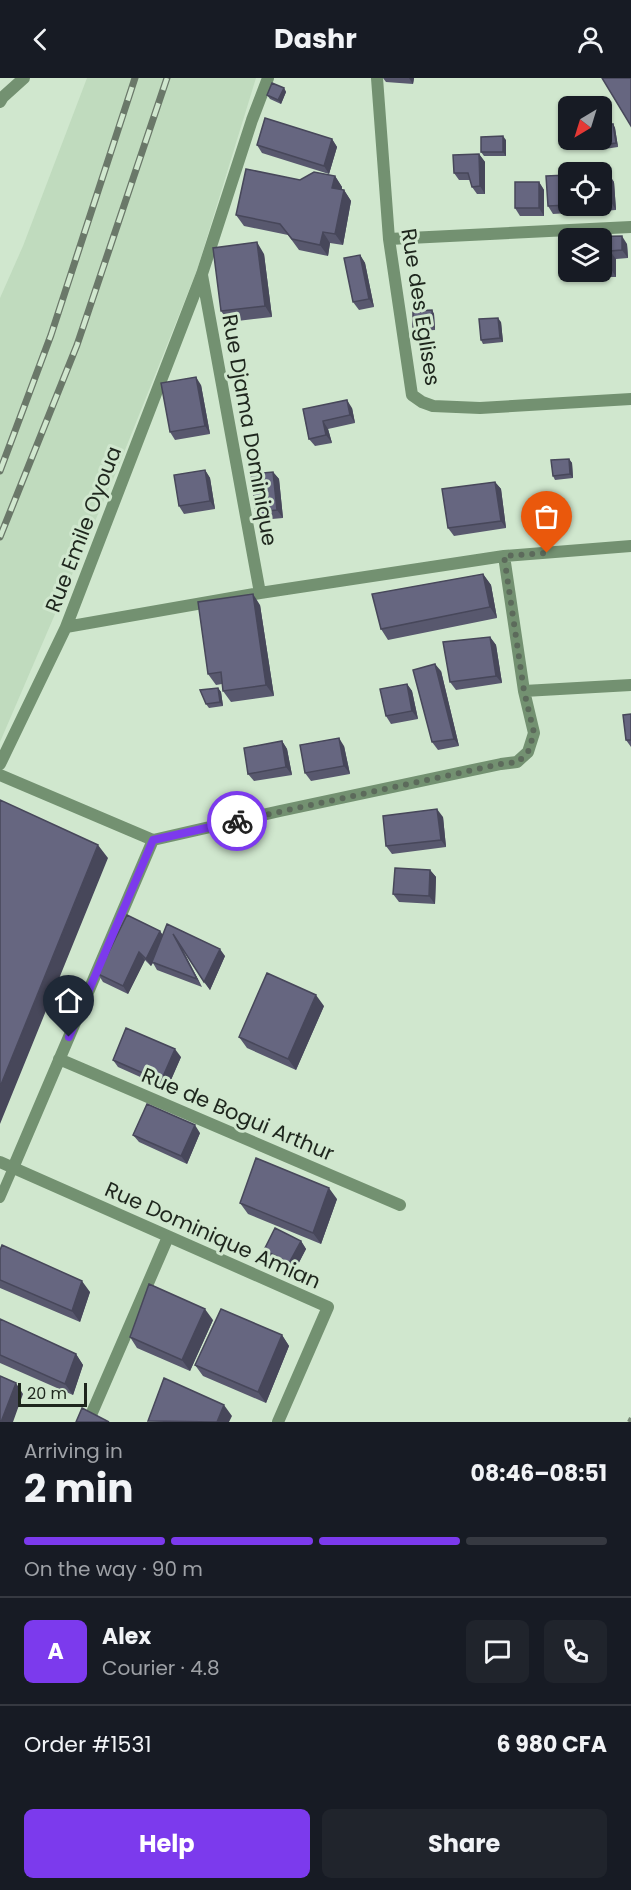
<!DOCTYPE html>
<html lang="en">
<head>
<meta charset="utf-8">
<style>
  body { margin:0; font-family:Poppins,sans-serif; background:#20242c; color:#f1f3f6; height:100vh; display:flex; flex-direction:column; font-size:22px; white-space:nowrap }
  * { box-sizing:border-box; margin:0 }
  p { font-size:20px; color:#9ea1a6 }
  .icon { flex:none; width:33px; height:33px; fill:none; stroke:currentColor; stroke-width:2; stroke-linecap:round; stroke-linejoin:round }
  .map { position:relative; height:1344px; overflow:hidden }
  .details { display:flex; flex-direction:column; background:#171b24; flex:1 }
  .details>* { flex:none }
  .needle { width:39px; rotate:218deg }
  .controls { position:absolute; left:558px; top:18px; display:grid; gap:12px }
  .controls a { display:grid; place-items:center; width:54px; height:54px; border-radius:9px; background:#171b24; box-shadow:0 2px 4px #0004; font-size:30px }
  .scale { position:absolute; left:18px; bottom:15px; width:69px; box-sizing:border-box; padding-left:6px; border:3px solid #1e261d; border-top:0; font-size:16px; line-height:21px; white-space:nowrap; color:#1e261d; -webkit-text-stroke:4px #d0e7ce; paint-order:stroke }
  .pin { position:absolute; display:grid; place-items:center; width:51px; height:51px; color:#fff; margin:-62px -26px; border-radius:50% 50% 50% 0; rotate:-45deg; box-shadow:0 0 6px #0007 }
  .pin .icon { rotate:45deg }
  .courier { position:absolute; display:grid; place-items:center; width:60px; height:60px; margin:-30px; border:4px solid #7c3aed; border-radius:50%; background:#fff; color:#222; box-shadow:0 2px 8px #0007 }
  .summary em { font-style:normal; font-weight:700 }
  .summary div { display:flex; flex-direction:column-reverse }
  .summary { display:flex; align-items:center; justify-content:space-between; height:102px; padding:0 24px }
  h1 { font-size:39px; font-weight:700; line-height:45px }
  .bar { display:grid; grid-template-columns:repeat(4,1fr); gap:9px 6px; align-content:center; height:72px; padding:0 24px }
  .bar i { height:8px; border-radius:4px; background:#363941 }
  .bar .active { background:#7c3aed }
  .bar p { grid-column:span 4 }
  .line { display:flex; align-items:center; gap:15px; padding:0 24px; border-top:2px solid #363941 }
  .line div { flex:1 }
  .round { display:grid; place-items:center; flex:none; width:63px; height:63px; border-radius:9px; background:#20242c }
  .button { display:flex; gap:12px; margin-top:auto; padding:12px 24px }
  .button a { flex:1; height:69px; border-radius:9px; background:#7c3aed; color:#fff; font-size:24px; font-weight:700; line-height:69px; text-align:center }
  .button a+a { background:#20242c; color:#f1f3f6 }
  header { display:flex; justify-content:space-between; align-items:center; height:78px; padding:0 24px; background:#171b24; font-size:27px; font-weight:700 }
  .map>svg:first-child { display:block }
  .built { fill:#c0dbbe }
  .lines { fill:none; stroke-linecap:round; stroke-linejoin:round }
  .path { stroke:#798977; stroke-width:4; stroke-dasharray:4.5 4.5; stroke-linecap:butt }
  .service { stroke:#739171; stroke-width:10 }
  .minor { stroke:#739171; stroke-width:12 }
  .rail-casing { stroke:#6a7869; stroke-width:7 }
  .rail { stroke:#d0e7ce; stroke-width:4.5; stroke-dasharray:14; stroke-linecap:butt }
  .wall { fill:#58586e }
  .shaded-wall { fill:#47475a }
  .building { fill:#666680; stroke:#47475a; stroke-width:1.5 }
  .done { stroke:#5c6a5b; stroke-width:6; stroke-dasharray:0 10.8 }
  .route { stroke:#7c3aed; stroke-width:8 }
  .labels { text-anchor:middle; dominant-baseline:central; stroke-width:6; stroke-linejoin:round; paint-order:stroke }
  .street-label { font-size:21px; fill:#1e261d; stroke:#d0e7ce }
</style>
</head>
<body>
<header><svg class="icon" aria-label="back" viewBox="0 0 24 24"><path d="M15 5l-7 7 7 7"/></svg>Dashr<svg class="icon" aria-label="person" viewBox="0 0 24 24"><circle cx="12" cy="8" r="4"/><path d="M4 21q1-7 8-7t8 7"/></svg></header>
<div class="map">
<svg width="631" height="1344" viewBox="0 0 631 1344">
  <rect width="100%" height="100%" fill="#d0e7ce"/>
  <!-- built -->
  <path class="built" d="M87,0h169l-59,192 -80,200 -117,272v-444l23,-52z"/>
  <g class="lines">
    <!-- path -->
    <path class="path" d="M629,1344l2,-4"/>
    <!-- service -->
    <path class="service" d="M0,1120l13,-30"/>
    <!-- minor -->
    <path class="minor" d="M268,0l-16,42 -50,154 -136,353 194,-34 244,-37 127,-10
      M377,0l12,161 23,156 10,7 11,4 47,2 151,-9
      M0,24l3,-5 21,-19
      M389,161l242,-12
      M202,197l58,318
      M524,613l107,-6
      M0,686l66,-137
      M0,697l153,65 127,-29 221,-47 16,-2 11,-10 6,-19 -10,-42 -20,-135
      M59,981l341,146
      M0,1084l328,145 -50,115
      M13,1090l140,-328
      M88,1344l80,-185"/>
    <defs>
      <path id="rail" d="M0,393l51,-136 84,-257
        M0,459l77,-192 90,-267"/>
    </defs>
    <!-- rail casing -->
    <use href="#rail" class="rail-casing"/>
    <!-- rail -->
    <use href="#rail" class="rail"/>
  </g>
  <!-- wall -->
  <path class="wall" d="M383,0h31l-1,6 -27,-2z
    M284,10l2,4 -5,12 -11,-5 -3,-4z
    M613,46l2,4 3,19 -20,3 -3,-4z
    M332,61l5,8 -8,27 -67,-21 -5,-8z
    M506,62v16h-22l-3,-4z
    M479,76l6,8v32h-8l-5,-7 -2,-7h-11l-5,-7z
    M602,96l12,8 2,28 -63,4 -5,-8 20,-31v31h34z
    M335,98l7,11v2l2,1 7,11 -8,44 -13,-2 -2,13 -29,-6 -11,-15 -44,-9 -8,-11 64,-35z
    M539,104l5,8v26h-24l-5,-8z
    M602,160l25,6 1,14 -12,1v18h-32l-4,-5h22z
    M264,176l8,63 -43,5 -8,-11z
    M360,177l5,8 9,44 -15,3 -6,-8z
    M432,232l2,4 1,16 -19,1 -3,-4z
    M501,244l2,20 -20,2 -2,-4z
    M201,307l9,49 -35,6 -5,-8z
    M352,330l3,15 -27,6 4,14 -17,3 -6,-7 -6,-30z
    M569,381l3,4 1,15 -18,2 -2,-4z
    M205,392l5,8 5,31 -31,5 -5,-8z
    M273,394l6,7 4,39 -22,2 -5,-8z
    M495,404l6,7 5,39 -52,8 -6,-8z
    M483,496l8,11 6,33 -109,22 -7,-11z
    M260,527l14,91 -43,6 -8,-11 -1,-7 -6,1 -8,-11z
    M490,559l6,8 6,38 -46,7 -6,-8z
    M441,593l18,75 -21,4 -6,-8z
    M407,606l5,7 6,28 -27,5 -5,-8z
    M218,610l3,4 2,14 -14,2 -3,-4z
    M631,636v33l-5,-7z
    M282,663l5,8 5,26 -38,6 -6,-7z
    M344,668l6,28 -39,7 -6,-8z
    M443,739l3,30 -54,7 -6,-8z
    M430,792l6,7 -1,27 -36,-2 -6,-8z
    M160,853l2,4 63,21 -15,34 -30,-46 22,43 -45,-17 -4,-7 -2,3 -6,-6 -17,34 -25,-12 -5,-8z
    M324,928l-28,64 -49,-22 -8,-11z
    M181,979l-14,32 -49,-22 -5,-7z
    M200,1055l-13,31 -48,-22 -6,-7z
    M337,1121l-16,45 -73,-30 -8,-11z
    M301,1163l5,8 -11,21 -25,-13 -6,-7z
    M0,1172l90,42 -10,30 -80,-34z
    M0,1241l76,35 7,11 -10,30 -73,-32z
    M213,1242l-23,51 -53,-23 -7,-11z
    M282,1257l7,11 -23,57 -63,-27 -8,-11z"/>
  <!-- shaded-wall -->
  <path class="shaded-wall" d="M409,0h5l-1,6z
    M284,10l2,4 -5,12 -3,-4z
    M613,46l2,4 3,19 -2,-4z
    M503,58l3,4v16l-3,-4z
    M332,61l5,8 -8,27 -5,-8z
    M479,76l6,8v32l-5,-8z
    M609,96l5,8 2,28 -5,-8z
    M335,98l7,11 -2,12 -8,-11z
    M539,104l5,8v26l-5,-8z
    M344,112l7,11 -8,44 -8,-11z
    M323,154l7,11 -2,13 -8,-11z
    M622,158l5,8 1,14 -6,-8z
    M257,164l7,12 8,63 -7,-11z
    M610,173l6,8v18l-5,-8z
    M360,177l5,8 9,44 -5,-8z
    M432,232l2,4 1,16 -2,-4z
    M498,240l3,4 2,20 -3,-4z
    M196,299l5,8 9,49 -5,-8z
    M347,322l5,8 3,15 -5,-8z
    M323,343l5,8 4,14 -6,-8z
    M569,381l3,4 1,15 -3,-4z
    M205,392l5,8 5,31 -5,-8z
    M273,394l6,7 4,39 -6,-8z
    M495,404l6,7 5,39 -5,-7z
    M483,496l8,11 6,33 -7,-11z
    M253,516l7,11 14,91 -8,-11z
    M490,559l6,8 6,38 -6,-7z
    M435,586l6,7 18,75 -5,-7z
    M407,606l5,7 6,28 -6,-8z
    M218,610l3,4 2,14 -3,-4z
    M339,660l5,8 6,28 -6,-8z
    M282,663l5,8 5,26 -6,-8z
    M437,731l6,8 3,30 -5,-7z
    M98,767l10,13 -108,266v-37z
    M430,792l6,7 -1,27 -6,-8z
    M160,853l5,7 -14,28 -5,-7z
    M173,856l5,8 24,45 -5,-8z
    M220,871l5,7 -15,34 -6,-8z
    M139,874l6,8 -17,34 -5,-8z
    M316,917l8,11 -28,64 -8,-11z
    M175,971l6,8 -14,32 -6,-8z
    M195,1047l5,8 -13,31 -6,-8z
    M329,1110l8,11 -16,45 -8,-11z
    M301,1163l5,8 -11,21 -6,-7z
    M82,1203l8,11 -10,30 -8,-11z
    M205,1231l8,11 -23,51 -8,-11z
    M282,1257l7,11 -23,57 -8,-11z
    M76,1276l7,11 -10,30 -8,-11z
    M16,1305l7,11 -10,28h-12z
    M224,1327l8,11 -3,6h-12z"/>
  <!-- building -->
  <path class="building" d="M602,0h29v48z
    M272,5l12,5 -6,12 -11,-5z
    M265,40l67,21 -8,27 -67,-21z
    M613,46l3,19 -21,3 -1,-6h8v-14z
    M503,58v16h-22v-15z
    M479,76l1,32 -8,1 -4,-14h-14l-1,-18z
    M246,91l54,11 14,-8 21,4 -3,12 12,2 -9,44 -12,-2 -3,13 -28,-6 -12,-15 -44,-9z
    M602,96h7l2,28 -9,1z
    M568,97v30l-20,1 -2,-30z
    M515,104h24v26h-24z
    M622,158v14l-12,1 1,18h-9v-31h-24v-1z
    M257,164l8,64 -44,5 -8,-63z
    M360,177l9,44 -16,3 -9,-44z
    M432,232l1,16 -20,1v-16z
    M498,240l2,20 -19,2 -2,-21z
    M196,299l9,49 -35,6 -9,-49z
    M347,322l3,15 -27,6 3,14 -17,4 -6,-30z
    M569,381l1,15 -17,2 -2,-16z
    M205,392l5,31 -31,5 -5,-31z
    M273,394l4,38 -21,2 -5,-38z
    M495,404l6,39 -53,7 -6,-39z
    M483,496l7,33 -109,22 -9,-35z
    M253,516l13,91 -43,6 -2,-19 -13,2 -10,-72z
    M490,559l6,39 -46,6 -7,-40z
    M435,586l19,75 -22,3 -19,-72z
    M407,606l5,27 -26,5 -6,-27z
    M218,610l2,14 -14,2 -6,-14z
    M631,636v26h-5l-3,-25z
    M339,660l5,28 -39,7 -5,-28z
    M282,663l4,26 -38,7 -4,-26z
    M0,722l98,45 -98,242z
    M437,731l4,31 -55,6 -3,-30z
    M395,790l35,2 -1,26 -36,-2z
    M127,837l33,16 -14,28 -7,-7 -16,34 -25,-12z
    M167,846l53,25 -16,33 -31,-48 24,45 -45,-17z
    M267,895l49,22 -28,64 -49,-22z
    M126,950l49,21 -14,32 -48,-21z
    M147,1026l48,21 -14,31 -48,-21z
    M256,1080l73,30 -16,45 -73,-30z
    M275,1150l26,13 -12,22 -25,-13z
    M2,1167l80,36 -10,30 -72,-31v-30z
    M149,1206l56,25 -23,51 -52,-23z
    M221,1231l61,26 -24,57 -63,-27z
    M0,1241l76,35 -11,30 -65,-29z
    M0,1298l16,7 -15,39h-1z
    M164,1300l60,27 -7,17 -69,-1z
    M82,1330l27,14h-33z"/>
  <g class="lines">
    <!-- done -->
    <path class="done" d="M237,743l264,-57 17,-2 10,-10 6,-19 -10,-42 -20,-135 43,-3"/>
    <!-- route -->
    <path class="route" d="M69,959l84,-197 84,-19"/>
  </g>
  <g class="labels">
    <!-- street labels -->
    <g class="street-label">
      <text transform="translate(421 229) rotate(81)">Rue des Eglises</text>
      <text transform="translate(250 352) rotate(80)">Rue Djama Dominique</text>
      <text transform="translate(83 451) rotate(-69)">Rue Emile Oyoua</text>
      <text transform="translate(238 1036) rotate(23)">Rue de Bogui Arthur</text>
      <text transform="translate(213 1157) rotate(24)">Rue Dominique Amian</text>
    </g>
  </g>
</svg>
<div class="controls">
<a><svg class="needle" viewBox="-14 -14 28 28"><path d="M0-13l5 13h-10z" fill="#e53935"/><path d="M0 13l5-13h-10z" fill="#9ea1a6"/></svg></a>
<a><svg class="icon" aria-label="locate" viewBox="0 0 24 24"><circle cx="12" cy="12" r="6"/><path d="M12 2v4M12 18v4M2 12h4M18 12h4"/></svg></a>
<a><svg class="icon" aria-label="layers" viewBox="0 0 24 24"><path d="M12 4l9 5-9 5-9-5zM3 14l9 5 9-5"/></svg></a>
</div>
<div class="scale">20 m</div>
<div class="pin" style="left:547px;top:475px;background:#ea580c"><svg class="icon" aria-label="bag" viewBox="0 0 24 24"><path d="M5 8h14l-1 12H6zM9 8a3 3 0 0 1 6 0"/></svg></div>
<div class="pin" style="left:69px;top:959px;background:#1f2937"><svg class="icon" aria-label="home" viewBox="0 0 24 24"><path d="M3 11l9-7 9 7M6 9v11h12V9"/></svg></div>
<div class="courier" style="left:237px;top:743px"><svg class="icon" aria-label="bike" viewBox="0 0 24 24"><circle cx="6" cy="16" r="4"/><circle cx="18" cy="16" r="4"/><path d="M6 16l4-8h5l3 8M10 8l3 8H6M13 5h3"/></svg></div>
</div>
<section class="details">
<div class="summary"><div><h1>2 min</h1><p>Arriving in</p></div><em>08:46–08:51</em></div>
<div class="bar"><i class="active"></i><i class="active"></i><i class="active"></i><i></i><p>On the way · 90 m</p></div>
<div class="line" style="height:108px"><b class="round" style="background:#7c3aed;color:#fff">A</b><div><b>Alex</b><p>Courier · 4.8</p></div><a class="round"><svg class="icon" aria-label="chat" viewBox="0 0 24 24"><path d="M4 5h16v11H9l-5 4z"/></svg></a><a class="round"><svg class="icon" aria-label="phone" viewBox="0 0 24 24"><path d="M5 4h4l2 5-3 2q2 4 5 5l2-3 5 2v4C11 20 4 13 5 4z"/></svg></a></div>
<div class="line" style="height:78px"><div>Order #1531</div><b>6 980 CFA</b></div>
<div class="button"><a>Help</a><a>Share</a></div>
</section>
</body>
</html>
